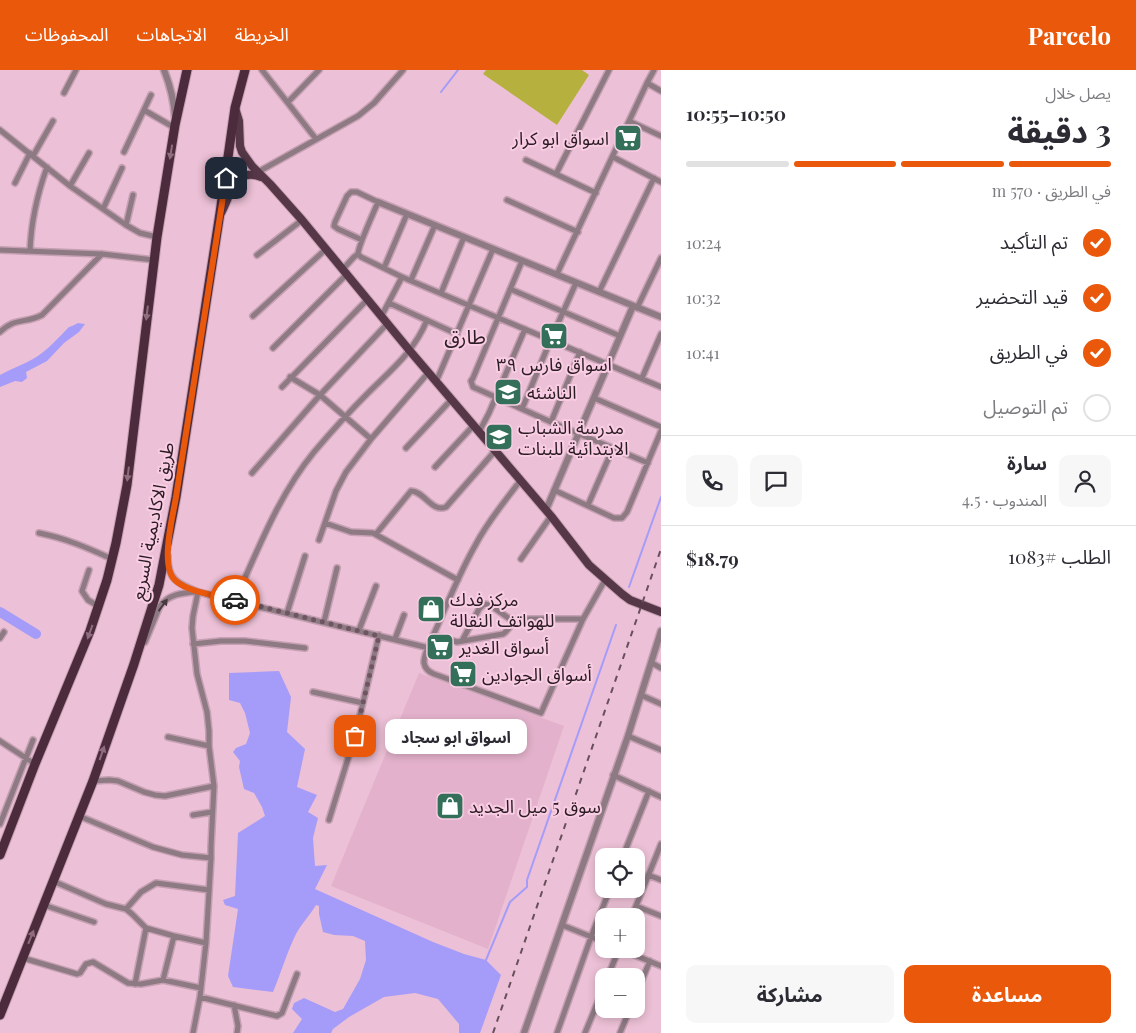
<!DOCTYPE html>
<html lang="ar">
<head>
<meta charset="utf-8">
<style>
  body { margin:0; font-family:"Playfair Display","Noto Sans Arabic",serif; background:#f7f7f7; color:#2b2b33; direction:rtl; height:100vh; display:flex; flex-direction:column; font-size:19px; white-space:nowrap }
  * { box-sizing:border-box; margin:0 }
  p { font-size:16px; color:#7c7c81 }
  .icon { flex:none; width:28px; height:28px; fill:none; stroke:currentColor; stroke-width:2; stroke-linecap:round; stroke-linejoin:round }
  .map { position:relative; flex:1; overflow:hidden; direction:ltr }
  .panel { display:flex; flex-direction:column; background:#fff; width:475px }
  .panel>* { flex:none }
  .buttons { position:absolute; left:595px; top:778px; display:grid; gap:10px }
  .buttons a { display:grid; place-items:center; width:50px; height:50px; border-radius:10px; background:#fff; box-shadow:0 2px 8px #0003; font-size:25px }
  .pin { position:absolute; display:grid; place-items:center; width:42px; height:42px; color:#fff; margin:-21px; border-radius:10px; box-shadow:0 2px 8px #0006 }
  .courier { position:absolute; display:grid; place-items:center; width:50px; height:50px; margin:-25px; border:4px solid #ea580c; border-radius:50%; background:#fff; color:#222; box-shadow:0 1px 6px #0007 }
  .bubble { position:absolute; height:35px; border-radius:10px; background:#fff; box-shadow:0 2px 8px #0003; font-size:16px; font-weight:700; line-height:35px; text-align:center; direction:rtl }
  .summary em { font-style:normal; font-weight:700 }
  .summary div { display:flex; flex-direction:column-reverse }
  .summary { display:flex; align-items:center; justify-content:space-between; height:85px; padding:0 25px }
  h1 { font-size:32px; font-weight:700; line-height:38px }
  .bar { display:grid; grid-template-columns:repeat(4,1fr); gap:8px 5px; align-content:center; height:60px; padding:0 25px }
  .bar i { height:6px; border-radius:4px; background:#e1e1e2 }
  .bar .selected { background:#ea580c }
  .bar p { grid-column:span 4 }
  .line { display:flex; align-items:center; gap:12px; padding:0 25px; border-top:1px solid #e1e1e2 }
  .line div { flex:1 }
  .round { display:grid; place-items:center; flex:none; width:52px; height:52px; border-radius:10px; background:#f7f7f7 }
  ol { padding:0 25px; list-style:none }
  li { display:flex; align-items:center; gap:15px; height:55px }
  li p { margin-inline-start:auto }
  li .icon { padding:5px; border-radius:50%; background:#ea580c; color:#fff; stroke-width:4 }
  li:last-child { color:#7c7c81 }
  li i { width:28px; height:28px; border:2px solid #e1e1e2; border-radius:50% }
  .action { display:flex; gap:10px; margin-top:auto; padding:10px 25px }
  .action a { flex:1; height:58px; border-radius:10px; background:#ea580c; color:#fff; font-size:20px; font-weight:700; line-height:58px; text-align:center }
  .action a+a { background:#f7f7f7; color:#2b2b33 }
  header { display:flex; align-items:center; gap:30px; box-sizing:border-box; height:70px; padding:0 25px; background:#ea580c; color:#fff }
  header strong { font-size:24px }
  nav { display:flex; gap:28px; margin-inline-start:auto; font-size:18px }
  main { display:flex; flex:1; min-height:0 }
  .map>svg:first-child { display:block }
  .built { fill:#e3b1cb }
  .green { fill:#b6b13f }
  .water { fill:#a59cf9 }
  .lines { fill:none; stroke-linecap:round; stroke-linejoin:round }
  .stream { stroke:#a59cf9; stroke-width:2 }
  .river { stroke:#a59cf9; stroke-width:10 }
  .minor-casing { stroke:#c59fb2; stroke-width:8 }
  .tertiary-casing { stroke:#c59fb2; stroke-width:9 }
  .primary-casing { stroke:#c59fb2; stroke-width:10 }
  .trunk-casing { stroke:#c59fb2; stroke-width:11 }
  .minor { stroke:#8d7a83; stroke-width:5 }
  .tertiary { stroke:#8d7a83; stroke-width:6 }
  .primary { stroke:#553747; stroke-width:8 }
  .trunk { stroke:#4b2b3c; stroke-width:9 }
  .rail { stroke:#684f5c; stroke-width:2; stroke-dasharray:6 6; stroke-linecap:butt }
  .oneway { fill:#916c7f }
  .oneway2 { fill:#483840 }
  .done { stroke:#6f5562; stroke-width:5; stroke-dasharray:0 9 }
  .route { stroke:#ea580c; stroke-width:6 }
  .labels { text-anchor:middle; dominant-baseline:central; stroke-width:4; stroke-linejoin:round; paint-order:stroke }
  .poi-label { font-size:18px; fill:#2b1b23; stroke:#f9cde3; text-anchor:start }
  .street-label { font-size:18px; fill:#2b1b23; stroke:#f9cde3 }
  .quarter-label { font-size:20px; fill:#2b1b23; stroke:#f9cde3 }
</style>
</head>
<body>
<header>
<strong>Parcelo</strong>
<nav><a>الخريطة</a><a>الاتجاهات</a><a>المحفوظات</a></nav>
</header>
<main>
<section class="panel">
<div class="summary"><div><h1>3 دقيقة</h1><p>يصل خلال</p></div><em>10:50–10:55</em></div>
<div class="bar"><i class="selected"></i><i class="selected"></i><i class="selected"></i><i></i><p>في الطريق · 570 m</p></div>
<ol>
<li><svg class="icon" aria-label="check" viewBox="0 0 24 24"><path d="M5 12l5 5 9-10"/></svg>تم التأكيد<p>10:24</p></li>
<li><svg class="icon" aria-label="check" viewBox="0 0 24 24"><path d="M5 12l5 5 9-10"/></svg>قيد التحضير<p>10:32</p></li>
<li><svg class="icon" aria-label="check" viewBox="0 0 24 24"><path d="M5 12l5 5 9-10"/></svg>في الطريق<p>10:41</p></li>
<li><i></i>تم التوصيل</li>
</ol>
<div class="line" style="height:90px"><a class="round"><svg class="icon" aria-label="person" viewBox="0 0 24 24"><circle cx="12" cy="8" r="4"/><path d="M4 21q1-7 8-7t8 7"/></svg></a><div><b>سارة</b><p>المندوب · 4.5</p></div><a class="round"><svg class="icon" aria-label="chat" viewBox="0 0 24 24"><path d="M4 5h16v11H9l-5 4z"/></svg></a><a class="round"><svg class="icon" aria-label="phone" viewBox="0 0 24 24"><path d="M5 4h4l2 5-3 2q2 4 5 5l2-3 5 2v4C11 20 4 13 5 4z"/></svg></a></div>
<div class="line" style="height:65px"><div>الطلب #1083</div><b>$18.79</b></div>
<div class="action"><a>مساعدة</a><a>مشاركة</a></div>
</section>
<div class="map">
<svg width="661" height="963" viewBox="0 0 661 963">
  <rect width="100%" height="100%" fill="#ecc0d6"/>
  <!-- built -->
  <path class="built" d="M419,603l145,53 -76,223 -157,-63z"/>
  <!-- green -->
  <path class="green" d="M486,0h96l7,5 -32,50 -74,-51z"/>
  <!-- water -->
  <path class="water" d="M78,253l7,1 -6,8 -15,11 -17,18 -21,11 1,6 -5,4 -7,-1 -15,6v-12c11,-6 22,-10 33,-16 13,-7 25,-21 36,-32l3,-1z
    M279,601l12,26 -4,35 18,17 -8,38 20,8 -9,17 10,6 -5,20 2,28 12,-1 -12,24 118,53 31,12 22,6 15,15 -21,58h-21v-9l-21,-25 -23,-6 -31,4 -35,20 -16,12 -2,4h-38l9,-14 -10,-10 2,-6 10,-5 31,14 8,-3 17,-30 6,-19 -1,-19 -12,-5 -19,-1 -11,-3 -4,-18v-8l-3,-1c-6,10 -14,18 -20,29 -9,18 -15,39 -23,58l-40,-5 -5,-11 10,-67 -13,-4 -2,-5 12,-4 3,-63 27,-17 -3,-9 -8,-14 -10,-4 -5,-22 1,-6 -7,-9 3,-4 10,-4 4,-11 -5,-20 -5,-10 -11,-3v-27z"/>
  <g class="lines">
    <!-- stream -->
    <path class="stream" d="M441,22l17,-22
      M629,517l32,-90
      M486,890l24,-58 17,-15v-7l89,-255"/>
    <!-- river -->
    <path class="river" d="M0,542l36,22"/>
    <defs>
      <path id="minor" d="M262,0l54,69
        M647,13l14,8
        M64,23l12,-23
        M288,32l31,-32
        M144,40l31,18
        M629,51l32,15
        M0,60l70,56 56,39 14,8 17,4
        M124,82l27,-57
        M33,86l20,-35
        M613,87l48,25
        M526,90l70,33
        M258,102l100,-56 16,-13 29,-33
        M556,104l53,-104
        M15,113l15,-30
        M70,116l19,-33
        M507,130l71,32
        M103,139l19,-41
        M126,155l7,-30
        M362,170l-24,-11 -4,-3 1,-4 12,-26 4,-4h6l21,10c-4,10 -20,44 -20,52l3,3 41,20 259,110
        M0,180l102,4 52,6
        M30,181c1,-29 7,-56 17,-84
        M257,185l45,-35
        M522,191l-49,117 -2,3 2,6 78,35 97,41
        M384,198l23,-54
        M343,199l11,-12 4,-3
        M557,204l90,-191 7,-13
        M411,210l24,-55
        M510,219l110,47
        M599,222l55,-114
        M441,223l23,-56
        M389,233l68,31
        M637,238l24,-50
        M253,246l73,-67
        M381,247l21,-40
        M0,262c15,-15 25,-8 42,-17l60,-61
        M273,278l74,-74
        M290,307l30,18 51,44
        M642,308l19,-44
        M436,312l57,-133
        M282,317l85,-87
        M594,328l67,29
        M522,339l29,-70 25,-56
        M551,352l29,-70
        M479,362l10,-19 36,-84
        M406,378l45,-48
        M435,397l38,-41
        M252,403l68,-78 67,-71
        M520,411c-15,20 -32,40 -44,63 -15,26 -27,55 -39,83 -4,9 -14,27 -13,36 1,6 5,9 10,11l107,39 42,-94 22,-39
        M554,420l60,28h8l5,-6 34,-81
        M588,435l25,-57
        M325,453l26,9 22,1 85,47
        M39,463c26,5 49,15 73,26
        M376,464l35,-43c13,0 21,22 35,16l49,-56
        M319,470l17,-49 10,-19 25,-33 57,-66
        M168,486c-1,24 11,28 30,36l231,56
        M521,489l30,-43
        M89,500l-7,21 6,9 10,6
        M235,530c23,-50 43,-104 79,-148 17,-20 35,-40 54,-59 23,-23 46,-41 59,-73
        M287,543l18,-57
        M324,552l13,-54
        M359,560l17,-44
        M434,565l23,7 46,-8c7,-4 8,-13 16,-15h64
        M0,568l4,-6
        M395,569l9,-24
        M462,571l17,-32 5,-5 6,1 24,17
        M145,572l15,-36c9,-12 22,-13 35,-14
        M193,574l28,-3h24l60,7
        M652,593l9,5
        M313,622l50,11
        M641,625l20,9
        M628,666l33,14
        M168,667l41,9
        M0,671l35,23
        M613,705l48,22
        M93,711l16,-1 9,1 26,11 11,3 10,1 49,-10
        M193,745l19,-3
        M79,746l74,31 29,8 29,3
        M329,750l26,-84 24,-101
        M0,754l33,-84
        M623,786l26,-65
        M648,805l13,5
        M53,811l53,23 20,5 6,5 14,14 28,8 32,7
        M44,835l50,17
        M636,836l25,10
        M126,839l15,-17 15,-9 53,7
        M632,846l29,-72
        M562,855l42,17
        M620,879l41,17
        M23,888l54,16 3,-1 6,-9 7,-2 35,21 13,1 22,-4 38,8
        M608,906l11,-27
        M163,910l11,-44
        M135,914l11,-56
        M636,924l14,-33
        M200,927l77,19 5,-3 15,-39
        M234,935l4,21 -1,7
        M193,963l7,-36 6,-54 5,-85v-11l3,-61 -5,-40v-15l-2,-19 -10,-38 -5,-46 1,-12 5,-24
        M557,963l34,-96 19,-48
        M585,963l19,-46
        M620,963l10,-24"/>
      <path id="tertiary" d="M164,0c6,15 10,31 11,47
        M378,132l283,115
        M546,440l87,-204
        M524,963l104,-297 33,-105"/>
      <path id="primary" d="M235,38l4,13 1,25 2,6 10,14 18,18 32,36 108,131 141,165 38,49 33,29 8,6 31,12
        M221,143c10,-17 12,-47 40,-36"/>
      <path id="trunk" d="M0,785l35,-91 55,-133 17,-51 9,-37 11,-58 30,-248 18,-112 12,-55
        M0,945l93,-234 41,-117 25,-79 17,-88 44,-284 15,-105 10,-38"/>
    </defs>
    <!-- minor casing -->
    <use href="#minor" class="minor-casing"/>
    <!-- tertiary casing -->
    <use href="#tertiary" class="tertiary-casing"/>
    <!-- primary casing -->
    <use href="#primary" class="primary-casing"/>
    <!-- trunk casing -->
    <use href="#trunk" class="trunk-casing"/>
    <!-- minor -->
    <use href="#minor" class="minor"/>
    <!-- tertiary -->
    <use href="#tertiary" class="tertiary"/>
    <!-- primary -->
    <use href="#primary" class="primary"/>
    <!-- trunk -->
    <use href="#trunk" class="trunk"/>
    <!-- rail -->
    <path class="rail" d="M493,963l168,-484"/>
  </g>
  <!-- one-way arrows -->
  <defs><path id="oneway-solid" d="M-6-.8H1V-3.2L6.5 0L1 3.2V.8H-6Z" transform="scale(1.25)"/></defs>
  <g class="oneway">
    <use href="#oneway-solid" transform="translate(171 82) rotate(99)"/>
    <use href="#oneway-solid" transform="translate(147 243) rotate(97)"/>
    <use href="#oneway-solid" transform="translate(128 404) rotate(97)"/>
    <use href="#oneway-solid" transform="translate(90 562) rotate(110)"/>
    <use href="#oneway-solid" transform="translate(102 683) rotate(-71)"/>
    <use href="#oneway-solid" transform="translate(31 867) rotate(-68)"/>
  </g>
  <use class="oneway2" href="#oneway-solid" transform="translate(163 535) rotate(-54)"/>
  <g class="lines">
    <!-- done -->
    <path class="done" d="M235,530l144,36 -24,100"/>
    <!-- route -->
    <path class="route" d="M226,108l-50,319c-3,19 -17,70 0,84 12,11 43,15 59,19"/>
  </g>
  <!-- icons -->
  <defs>
    <symbol id="supermarket-square" viewBox="-11 -11 22 22"><rect x="-9" y="-9" width="18" height="18" rx="4" fill="#336f59" stroke="#f9cde3"/><path d="M-6-5.5h2.5l.6 2H6L4.5 2H-2.5L-4.4-4H-6ZM-1.5 3.2a1.3 1.3 0 1 0 .1 0ZM3 3.2a1.3 1.3 0 1 0 .1 0Z" fill="#fff"/></symbol>
    <symbol id="school-square" viewBox="-11 -11 22 22"><rect x="-9" y="-9" width="18" height="18" rx="4" fill="#336f59" stroke="#f9cde3"/><path d="M0-5L7-2L0 1L-7-2ZM-4 1L0 2.5L4 1V4Q0 6-4 4Z" fill="#fff"/></symbol>
    <symbol id="shop-square" viewBox="-11 -11 22 22"><rect x="-9" y="-9" width="18" height="18" rx="4" fill="#336f59" stroke="#f9cde3"/><path d="M-5-2.5h2.3a2.7 3.5 0 0 1 5.4 0H5L5.5 6h-11ZM-1.5-2.5h3a1.5 2.3 0 0 0-3 0Z" fill="#fff"/></symbol>
  </defs>
  <g fill-rule="evenodd">
    <use href="#supermarket-square" x="612" y="52" width="32" height="32"/>
    <use href="#supermarket-square" x="538" y="250" width="32" height="32"/>
    <use href="#school-square" x="492" y="306" width="32" height="32"/>
    <use href="#school-square" x="483" y="351" width="32" height="32"/>
    <use href="#shop-square" x="415" y="523" width="32" height="32"/>
    <use href="#supermarket-square" x="424" y="561" width="32" height="32"/>
    <use href="#supermarket-square" x="447" y="588" width="32" height="32"/>
    <use href="#shop-square" x="434" y="720" width="32" height="32"/>
  </g>
  <g class="labels">
    <!-- poi labels -->
    <g class="poi-label">
      <text x="609" y="68" text-anchor="end">اسواق ابو كرار</text>
      <text x="554" y="294" text-anchor="middle">اسواق فارس ٣٩</text>
      <text x="527" y="322">الناشئه</text>
      <text x="518" y="357">مدرسة الشباب<tspan x="518" dy="21">الابتدائية للبنات</tspan></text>
      <text x="450" y="529">مركز فدك<tspan x="450" dy="21">للهواتف النقالة</tspan></text>
      <text x="459" y="577">أسواق الغدير</text>
      <text x="482" y="604">أسواق الجوادين</text>
      <text x="469" y="736">سوق 5 ميل الجديد</text>
    </g>
    <!-- street labels -->
    <g class="street-label">
      <text transform="translate(152 451) rotate(-79)">طريق الاكاديمية السريع</text>
    </g>
    <!-- quarter labels -->
    <g class="quarter-label">
      <text x="465" y="265">طارق</text>
    </g>
  </g>
</svg>
<div class="buttons">
<a><svg class="icon" aria-label="locate" viewBox="0 0 24 24"><circle cx="12" cy="12" r="6"/><path d="M12 2v4M12 18v4M2 12h4M18 12h4"/></svg></a>
<a>+</a>
<a>−</a>
</div>
<div class="pin" style="left:355px;top:666px;background:#ea580c"><svg class="icon" aria-label="bag" viewBox="0 0 24 24"><path d="M5 8h14l-1 12H6zM9 8a3 3 0 0 1 6 0"/></svg></div>
<div class="pin" style="left:226px;top:108px;background:#1f2937"><svg class="icon" aria-label="home" viewBox="0 0 24 24"><path d="M3 11l9-7 9 7M6 9v11h12V9"/></svg></div>
<div class="courier" style="left:235px;top:530px"><svg class="icon" aria-label="car" viewBox="0 0 24 24"><path d="M5 17H2v-5l4-1 3-4h7l3 4 3 1v5h-3M9 17h6M6 11h13"/><circle cx="7" cy="17" r="2"/><circle cx="17" cy="17" r="2"/></svg></div>
<div class="bubble" style="left:385px;top:649px;width:142px">اسواق ابو سجاد</div>
</div>
</main>
</body>
</html>
